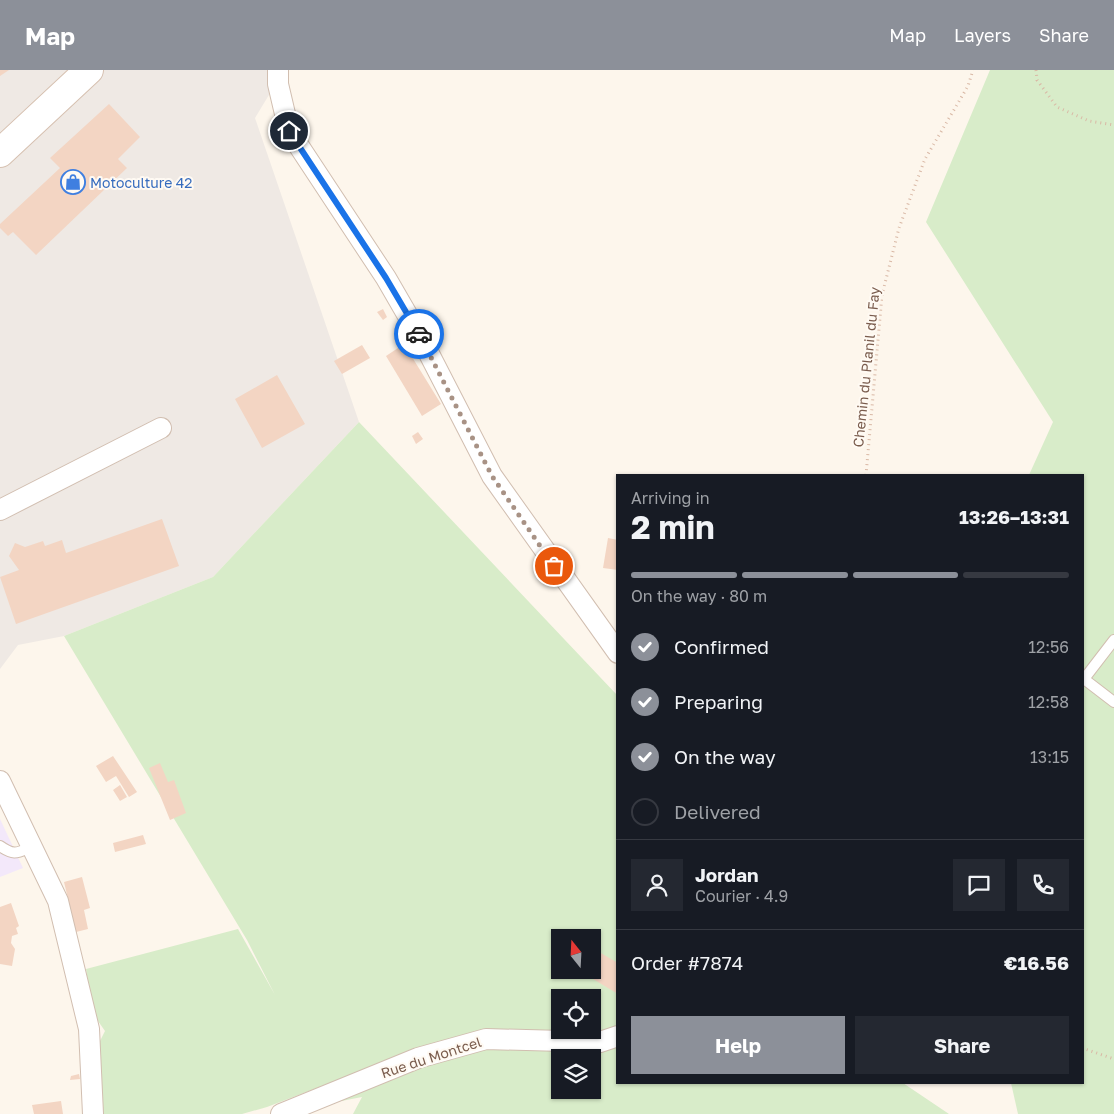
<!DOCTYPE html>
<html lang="en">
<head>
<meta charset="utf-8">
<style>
  body { margin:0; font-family:"Golos Text",sans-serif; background:#242831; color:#f1f3f6; height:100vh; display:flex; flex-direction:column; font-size:19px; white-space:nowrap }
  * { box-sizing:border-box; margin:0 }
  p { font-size:16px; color:#9ea1a6 }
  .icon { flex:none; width:28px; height:28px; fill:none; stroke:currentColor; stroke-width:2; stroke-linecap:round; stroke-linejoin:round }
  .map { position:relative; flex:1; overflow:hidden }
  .side { position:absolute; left:616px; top:404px; width:468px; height:610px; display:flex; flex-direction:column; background:#171b24; border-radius:0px; box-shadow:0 1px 4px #0004 }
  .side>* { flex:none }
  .needle { width:32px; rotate:342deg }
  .tools { position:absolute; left:551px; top:859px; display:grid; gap:10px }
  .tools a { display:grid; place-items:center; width:50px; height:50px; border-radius:0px; background:#171b24; box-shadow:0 1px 4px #0004; font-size:25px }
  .pin { position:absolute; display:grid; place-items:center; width:42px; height:42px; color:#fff; margin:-21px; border:2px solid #fff; border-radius:50%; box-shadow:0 1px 5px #0007 }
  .courier { position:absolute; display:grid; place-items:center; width:50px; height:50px; margin:-25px; border:4px solid #1a73e8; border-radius:50%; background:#fff; color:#222; box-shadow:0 1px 6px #0007 }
  .head em { font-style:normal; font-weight:700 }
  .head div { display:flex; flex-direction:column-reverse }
  .head { display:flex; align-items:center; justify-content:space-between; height:85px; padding:0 15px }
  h1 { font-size:32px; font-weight:700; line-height:38px }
  .bar { display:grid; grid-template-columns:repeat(4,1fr); gap:8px 5px; align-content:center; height:60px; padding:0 15px }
  .bar i { height:6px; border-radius:4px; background:#363941 }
  .bar .selected { background:#8c9099 }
  .bar p { grid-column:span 4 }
  .line { display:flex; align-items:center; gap:12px; padding:0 15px; border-top:1px solid #363941 }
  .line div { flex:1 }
  .round { display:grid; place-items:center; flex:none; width:52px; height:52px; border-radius:0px; background:#242831 }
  ol { padding:0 15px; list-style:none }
  li { display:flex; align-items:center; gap:15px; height:55px }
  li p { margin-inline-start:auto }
  li .icon { padding:5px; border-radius:50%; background:#8c9099; color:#fff; stroke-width:4 }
  li:last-child { color:#9ea1a6 }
  li i { width:28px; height:28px; border:2px solid #363941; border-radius:50% }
  .primary-button { display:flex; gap:10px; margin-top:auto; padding:10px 15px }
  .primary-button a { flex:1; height:58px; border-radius:0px; background:#8c9099; color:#fff; font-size:20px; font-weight:700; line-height:58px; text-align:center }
  .primary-button a+a { background:#242831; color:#f1f3f6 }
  header { display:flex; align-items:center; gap:30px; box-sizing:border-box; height:70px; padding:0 25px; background:#8c9099; color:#fff }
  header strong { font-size:24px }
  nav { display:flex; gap:28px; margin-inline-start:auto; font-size:18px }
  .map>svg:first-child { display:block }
  .industrial { fill:#efe9e4 }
  .education { fill:#f3e8fa }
  .green { fill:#d8ecc9; fill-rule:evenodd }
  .building { fill:#f3d5c3 }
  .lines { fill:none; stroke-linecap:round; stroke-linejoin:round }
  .service-casing { stroke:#d1beb0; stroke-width:12 }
  .minor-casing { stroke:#d1beb0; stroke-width:22 }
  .secondary-casing { stroke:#d6c0b0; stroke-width:30 }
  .path { stroke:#d9b8a5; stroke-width:3; stroke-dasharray:1 4; stroke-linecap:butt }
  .service { stroke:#fff; stroke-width:10 }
  .minor { stroke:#fff; stroke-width:20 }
  .secondary { stroke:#fff; stroke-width:28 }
  .done { stroke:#a89285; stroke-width:5; stroke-dasharray:0 9 }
  .route { stroke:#1a73e8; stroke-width:6 }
  .labels { text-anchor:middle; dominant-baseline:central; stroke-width:4; stroke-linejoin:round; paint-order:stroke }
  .shop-label { font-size:14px; fill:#366cbe; stroke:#fffaf3; text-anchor:start }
  .street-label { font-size:14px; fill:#7a5c4d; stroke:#fffaf3 }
</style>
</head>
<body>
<header>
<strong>Map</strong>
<nav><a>Map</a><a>Layers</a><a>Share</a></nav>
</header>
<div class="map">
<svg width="1114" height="1044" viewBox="0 0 1114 1044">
  <rect width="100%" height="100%" fill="#fdf6ec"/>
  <!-- industrial -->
  <path class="industrial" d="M0,0h284l-29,48 104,304 -146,155 -149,59 -46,9 -18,24z"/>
  <!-- education -->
  <path class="education" d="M0,749l23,49 -23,9z"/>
  <!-- green -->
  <path class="green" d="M990,0h124v1044h-96l-7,-31 71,-1v-607h-53l24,-53 -127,-200z
    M359,352l258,273 1,387 285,1 46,31h-596l9,-17 -31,6 -9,-17 -55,21 -25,7h-142l-4,-65 9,-18 -7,-10 -4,2 -8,-54 152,-40 37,66 -28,-55 -183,-304 149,-59zM560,868h32v32h-32zM560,928h32v32h-32zM560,988h32v32h-32z"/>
  <!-- building -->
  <path class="building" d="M0,0h9l-9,6z
    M109,34l31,33 -22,22 9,9 -91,87 -23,-23 -5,4 -8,-8v-4l60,-56 -10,-10z
    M383,239l4,8 -4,3 -6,-8z
    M404,274l37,60 -19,12 -36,-60z
    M362,275l8,13 -28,16 -8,-13z
    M277,305l28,49 -43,24 -27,-49z
    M418,362l5,7 -7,5 -4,-8z
    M162,449l17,47 -163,58 -16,-47 19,-7 -10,-14 6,-13 10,4 18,-6 2,5 17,-6 4,13z
    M608,468l10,2v30l-15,-2z
    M113,686l24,36 -8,5 -13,-21 -10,6 -10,-16z
    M160,693l8,19 6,-2 12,33 -16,7 -21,-52z
    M120,715l7,12 -7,4 -7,-11z
    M143,765l3,9 -31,8 -2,-9z
    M82,807l8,31 -6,2 4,19 -12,3 -12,-50z
    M11,833l8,23 -3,2 2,6 -6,2 -1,7 4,6 -3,17 -12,-2v-57z
    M592,878l26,15v31l-40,-24h14z
    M79,1004l1,5 -10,1 1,-4z
    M61,1031l2,13h-29l-2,-9z"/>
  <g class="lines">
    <defs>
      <path id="service" d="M1114,570l-30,39 30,23
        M0,776c14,10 17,7 32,1"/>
      <path id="minor" d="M278,0v14l11,47 97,147 37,64 69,134 126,177
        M0,440l161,-82
        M0,711l58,120 31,128 4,85
        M281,1044l137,-56 68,-19 114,3 18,-6"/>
      <path id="secondary" d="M0,83l89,-83"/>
    </defs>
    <!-- service casing -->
    <use href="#service" class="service-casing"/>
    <!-- minor casing -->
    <use href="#minor" class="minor-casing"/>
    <!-- secondary casing -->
    <use href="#secondary" class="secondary-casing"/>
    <!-- path -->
    <path class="path" d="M1036,0l1,10 20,27 32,14 25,4
      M866,405l16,-180 17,-67 26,-69 43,-73 5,-16
      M1082,978l32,11"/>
    <!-- service -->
    <use href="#service" class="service"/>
    <!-- minor -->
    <use href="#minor" class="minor"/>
    <!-- secondary -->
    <use href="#secondary" class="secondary"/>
  </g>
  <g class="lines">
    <!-- done -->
    <path class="done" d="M419,264l73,142 62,90"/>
    <!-- route -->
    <path class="route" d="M289,61l97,147 33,56"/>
  </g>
  <!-- icons -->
  <defs>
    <symbol id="shop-ring" viewBox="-11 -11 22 22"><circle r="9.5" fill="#fffaf3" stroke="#3f7fe0" stroke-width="1.5"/><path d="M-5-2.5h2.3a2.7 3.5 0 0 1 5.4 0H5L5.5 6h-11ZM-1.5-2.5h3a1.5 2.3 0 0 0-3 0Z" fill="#3f7fe0"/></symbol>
  </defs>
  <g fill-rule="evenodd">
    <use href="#shop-ring" x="59" y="98" width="28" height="28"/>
  </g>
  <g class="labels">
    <!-- shop labels -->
    <g class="shop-label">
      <text x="90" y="112">Motoculture 42</text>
    </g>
    <!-- street labels -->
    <g class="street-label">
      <text transform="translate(866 297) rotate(-84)">Chemin du Planil du Fay</text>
      <text transform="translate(431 987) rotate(-18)">Rue du Montcel</text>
    </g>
  </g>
</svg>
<div class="tools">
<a><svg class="needle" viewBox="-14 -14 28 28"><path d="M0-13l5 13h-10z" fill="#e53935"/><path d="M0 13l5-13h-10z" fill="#9ea1a6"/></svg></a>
<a><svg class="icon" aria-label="locate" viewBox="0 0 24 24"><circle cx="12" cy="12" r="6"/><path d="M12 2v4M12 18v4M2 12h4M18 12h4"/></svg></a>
<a><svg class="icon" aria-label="layers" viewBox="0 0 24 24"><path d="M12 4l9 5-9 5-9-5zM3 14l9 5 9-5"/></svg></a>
</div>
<div class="pin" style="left:554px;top:496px;background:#ea580c"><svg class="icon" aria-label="bag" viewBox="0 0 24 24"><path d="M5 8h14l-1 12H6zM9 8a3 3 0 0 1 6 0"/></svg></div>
<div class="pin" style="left:289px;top:61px;background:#1f2937"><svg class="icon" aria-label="home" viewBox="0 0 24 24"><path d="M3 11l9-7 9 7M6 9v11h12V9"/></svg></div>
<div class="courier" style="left:419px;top:264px"><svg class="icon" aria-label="car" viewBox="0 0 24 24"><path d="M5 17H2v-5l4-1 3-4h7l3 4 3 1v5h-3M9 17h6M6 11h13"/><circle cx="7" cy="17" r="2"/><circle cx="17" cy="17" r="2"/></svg></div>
<section class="side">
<div class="head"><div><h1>2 min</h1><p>Arriving in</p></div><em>13:26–13:31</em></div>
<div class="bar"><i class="selected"></i><i class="selected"></i><i class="selected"></i><i></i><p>On the way · 80 m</p></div>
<ol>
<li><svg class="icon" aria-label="check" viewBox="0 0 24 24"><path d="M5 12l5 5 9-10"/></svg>Confirmed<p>12:56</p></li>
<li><svg class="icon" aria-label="check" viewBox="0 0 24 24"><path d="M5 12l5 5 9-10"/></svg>Preparing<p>12:58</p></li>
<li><svg class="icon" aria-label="check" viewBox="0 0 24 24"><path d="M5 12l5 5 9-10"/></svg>On the way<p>13:15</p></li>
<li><i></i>Delivered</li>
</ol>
<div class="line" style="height:90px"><a class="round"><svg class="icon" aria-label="person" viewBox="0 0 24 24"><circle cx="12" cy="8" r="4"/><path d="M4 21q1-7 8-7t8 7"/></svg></a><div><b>Jordan</b><p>Courier · 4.9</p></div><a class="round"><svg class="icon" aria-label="chat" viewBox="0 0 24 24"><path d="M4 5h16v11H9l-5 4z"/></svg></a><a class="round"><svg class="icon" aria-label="phone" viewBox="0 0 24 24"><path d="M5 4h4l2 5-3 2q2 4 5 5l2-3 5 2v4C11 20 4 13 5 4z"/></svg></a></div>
<div class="line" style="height:65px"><div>Order #7874</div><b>€16.56</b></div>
<div class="primary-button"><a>Help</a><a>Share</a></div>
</section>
</div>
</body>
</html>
